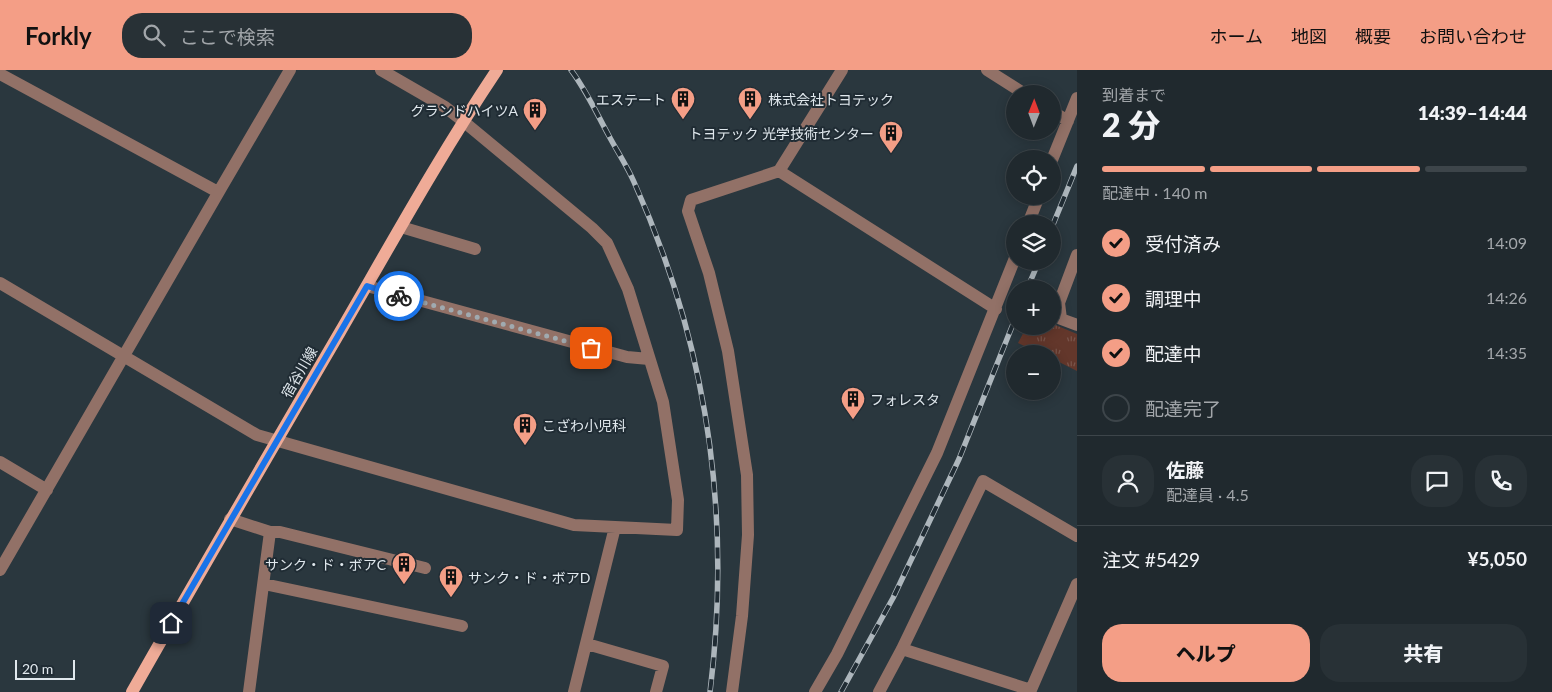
<!DOCTYPE html>
<html lang="ja">
<head>
<meta charset="utf-8">
<style>
  body { margin:0; font-family:Lato,"Noto Sans JP",sans-serif; background:#283136; color:#f1f3f6; height:100vh; display:flex; flex-direction:column; font-size:19px; white-space:nowrap }
  * { box-sizing:border-box; margin:0 }
  p { font-size:16px; color:#a2a6aa }
  .icon { flex:none; width:28px; height:28px; fill:none; stroke:currentColor; stroke-width:2; stroke-linecap:round; stroke-linejoin:round }
  .map { position:relative; flex:1; overflow:hidden }
  .side { display:flex; flex-direction:column; background:#20292e; width:475px }
  .side>* { flex:none }
  .needle { width:32px; rotate:1deg }
  .controls { position:absolute; left:1006px; top:15px; display:grid; gap:10px }
  .controls a { display:grid; place-items:center; width:55px; height:55px; border-radius:50%; background:#20292e; box-shadow:0 2px 12px #0003,0 0 0 1px #3d454a; font-size:25px }
  .scale { position:absolute; left:15px; bottom:12px; width:60px; box-sizing:border-box; padding-left:5px; border:2px solid #e0e8ed; border-top:0; font-size:14px; line-height:18px; white-space:nowrap; color:#e0e8ed; -webkit-text-stroke:4px #202c34; paint-order:stroke }
  .pin { position:absolute; display:grid; place-items:center; width:42px; height:42px; color:#fff; margin:-21px; border-radius:10px; box-shadow:0 2px 8px #0006 }
  .courier { position:absolute; display:grid; place-items:center; width:50px; height:50px; margin:-25px; border:4px solid #1a73e8; border-radius:50%; background:#fff; color:#222; box-shadow:0 1px 6px #0007 }
  .summary em { font-style:normal; font-weight:800 }
  .summary div { display:flex; flex-direction:column-reverse }
  .summary { display:flex; align-items:center; justify-content:space-between; height:85px; padding:0 25px }
  h1 { font-size:32px; font-weight:800; line-height:38px }
  .bar { display:grid; grid-template-columns:repeat(4,1fr); gap:8px 5px; align-content:center; height:60px; padding:0 25px }
  .bar i { height:6px; border-radius:4px; background:#3d454a }
  .bar .selected { background:#f49e86 }
  .bar p { grid-column:span 4 }
  .line { display:flex; align-items:center; gap:12px; padding:0 25px; border-top:1px solid #3d454a }
  .line div { flex:1 }
  .round { display:grid; place-items:center; flex:none; width:52px; height:52px; border-radius:20px; background:#283136 }
  ol { padding:0 25px; list-style:none }
  li { display:flex; align-items:center; gap:15px; height:55px }
  li p { margin-inline-start:auto }
  li .icon { padding:5px; border-radius:50%; background:#f49e86; color:#111; stroke-width:4 }
  li:last-child { color:#a2a6aa }
  li i { width:28px; height:28px; border:2px solid #3d454a; border-radius:50% }
  .cta { display:flex; gap:10px; margin-top:auto; padding:10px 25px }
  .cta a { flex:1; height:58px; border-radius:20px; background:#f49e86; color:#111; font-size:20px; font-weight:800; line-height:58px; text-align:center }
  .cta a+a { background:#283136; color:#f1f3f6 }
  header { display:flex; align-items:center; gap:30px; box-sizing:border-box; height:70px; padding:0 25px; background:#f49e86; color:#111 }
  header strong { font-size:24px }
  nav { display:flex; gap:28px; margin-inline-start:auto; font-size:18px }
  .search { width:350px; height:45px; background:#283136; display:flex; align-items:center; gap:12px; box-sizing:border-box; padding:0 18px; border-radius:20px; color:#a2a6aa; font-size:19px }
  main { display:flex; flex:1; min-height:0 }
  .map>svg:first-child { display:block }
  .grass { fill:url(#grass-tufts) }
  .lines { fill:none; stroke-linecap:round; stroke-linejoin:round }
  .minor { stroke:#927167; stroke-width:12 }
  .major { stroke:#efab97; stroke-width:12 }
  .rail-casing { stroke:#adb6bc; stroke-width:5.5 }
  .rail { stroke:#202c34; stroke-width:4; stroke-dasharray:11; stroke-linecap:butt }
  .done { stroke:#a0aab0; stroke-width:5; stroke-dasharray:0 9 }
  .route { stroke:#1a73e8; stroke-width:6 }
  .labels { text-anchor:middle; dominant-baseline:central; stroke-width:4; stroke-linejoin:round; paint-order:stroke }
  .poi-label { font-size:14px; fill:#e0e8ed; stroke:#202c34; text-anchor:end }
  .street-label { font-size:14px; fill:#e0e8ed; stroke:#202c34 }
</style>
</head>
<body>
<header>
<strong>Forkly</strong>
<div class="search"><svg class="icon" aria-label="search" viewBox="0 0 24 24"><circle cx="10" cy="10" r="6"/><path d="M15 15l6 6"/></svg>ここで検索</div>
<nav><a>ホーム</a><a>地図</a><a>概要</a><a>お問い合わせ</a></nav>
</header>
<main>
<div class="map">
<svg width="1077" height="622" viewBox="0 0 1077 622">
  <defs>
    <pattern id="grass-tufts" width="24" height="20" patternUnits="userSpaceOnUse" patternTransform="scale(1.25)"><rect width="24" height="20" fill="#63372b"/><path d="M3 7l-1-3M5 7V3M7 7l1-3M15 17l-1-3M17 17v-4M19 17l1-3" fill="none" stroke="#79544a"/></pattern>
  </defs>
  <rect width="100%" height="100%" fill="#2a373e"/>
  <!-- grass -->
  <path class="grass" d="M1053,254l24,10v37l-24,-12 -1,-5h-11l-23,-11 9,-17h25z"/>
  <g class="lines">
    <!-- minor -->
    <path class="minor" d="M987,0l38,24
      M0,4l218,118
      M1052,41l16,10
      M1052,90l25,-62
      M779,101l217,138
      M1028,154l11,-28
      M401,157l74,22
      M1077,185l-18,48 2,16 16,6
      M0,213l257,152 317,90 103,5 1,-30 -15,-98 -35,-113 -21,-46 -15,-15 -129,-107 -18,-14 -64,-37
      M367,216l260,71 22,2
      M0,392l47,28
      M230,449l40,13 -21,160
      M270,462h10l145,36
      M0,500c97,-166 192,-334 290,-500
      M264,514l198,42
      M587,574l76,22 -7,26
      M902,579l129,41
      M574,622l41,-165
      M732,622l10,-76 6,-81 -1,-60 -19,-124 -19,-78 -21,-62 3,-11 88,-29 63,-101
      M815,622l22,-38 100,-201 78,-195
      M879,622l23,-43 81,-168 94,55
      M1030,622l47,-108"/>
    <!-- major -->
    <path class="major" d="M132,622c68,-120 138,-240 208,-360 51,-88 100,-177 157,-262"/>
    <defs>
      <path id="rail" d="M571,0c15,20 26,44 38,66 8,15 18,30 25,46 73,162 98,334 76,510
        M1052,157l25,-61
        M1027,219l12,-28
        M841,622l52,-94 66,-139 56,-140"/>
    </defs>
    <!-- rail casing -->
    <use href="#rail" class="rail-casing"/>
    <!-- rail -->
    <use href="#rail" class="rail"/>
  </g>
  <g class="lines">
    <!-- done -->
    <path class="done" d="M399,226l192,52"/>
    <!-- route -->
    <path class="route" d="M171,553l196,-337 32,10"/>
  </g>
  <!-- icons -->
  <defs>
    <symbol id="building-pin" viewBox="-11 -11 22 30"><path d="M0 17L-7.5 6A9.5 9.5 0 1 1 7.5 6Z" fill="#f49e86" stroke="#202c34"/><path d="M-4-6H4V6H1V3H-1V6H-4ZM-2.5-4.3h1.7v1.8h-1.7ZM.8-4.3h1.7v1.8H.8ZM-2.5-1h1.7V.8h-1.7ZM.8-1h1.7V.8H.8Z" fill="#111"/></symbol>
  </defs>
  <g fill-rule="evenodd">
    <use href="#building-pin" x="669" y="15" width="28" height="38"/>
    <use href="#building-pin" x="736" y="15" width="28" height="38"/>
    <use href="#building-pin" x="521" y="26" width="28" height="38"/>
    <use href="#building-pin" x="877" y="49" width="28" height="38"/>
    <use href="#building-pin" x="839" y="315" width="28" height="38"/>
    <use href="#building-pin" x="511" y="341" width="28" height="38"/>
    <use href="#building-pin" x="390" y="480" width="28" height="38"/>
    <use href="#building-pin" x="437" y="493" width="28" height="38"/>
  </g>
  <g class="labels">
    <!-- poi labels -->
    <g class="poi-label">
      <text x="666" y="29">エステート</text>
      <text x="768" y="29" text-anchor="start">株式会社トヨテック</text>
      <text x="518" y="40">グランドハイツA</text>
      <text x="874" y="63">トヨテック 光学技術センター</text>
      <text x="870" y="329" text-anchor="start">フォレスタ</text>
      <text x="542" y="355" text-anchor="start">こざわ小児科</text>
      <text x="386" y="494">サンク・ド・ボアC</text>
      <text x="468" y="507" text-anchor="start">サンク・ド・ボアD</text>
    </g>
    <!-- street labels -->
    <g class="street-label">
      <text transform="translate(299 302) rotate(-60)">宿谷川線</text>
    </g>
  </g>
</svg>
<div class="controls">
<a><svg class="needle" viewBox="-14 -14 28 28"><path d="M0-13l5 13h-10z" fill="#e53935"/><path d="M0 13l5-13h-10z" fill="#a2a6aa"/></svg></a>
<a><svg class="icon" aria-label="locate" viewBox="0 0 24 24"><circle cx="12" cy="12" r="6"/><path d="M12 2v4M12 18v4M2 12h4M18 12h4"/></svg></a>
<a><svg class="icon" aria-label="layers" viewBox="0 0 24 24"><path d="M12 4l9 5-9 5-9-5zM3 14l9 5 9-5"/></svg></a>
<a>+</a>
<a>−</a>
</div>
<div class="scale">20 m</div>
<div class="pin" style="left:591px;top:278px;background:#ea580c"><svg class="icon" aria-label="bag" viewBox="0 0 24 24"><path d="M5 8h14l-1 12H6zM9 8a3 3 0 0 1 6 0"/></svg></div>
<div class="pin" style="left:171px;top:553px;background:#1f2937"><svg class="icon" aria-label="home" viewBox="0 0 24 24"><path d="M3 11l9-7 9 7M6 9v11h12V9"/></svg></div>
<div class="courier" style="left:399px;top:226px"><svg class="icon" aria-label="bike" viewBox="0 0 24 24"><circle cx="6" cy="16" r="4"/><circle cx="18" cy="16" r="4"/><path d="M6 16l4-8h5l3 8M10 8l3 8H6M13 5h3"/></svg></div>
</div>
<section class="side">
<div class="summary"><div><h1>2 分</h1><p>到着まで</p></div><em>14:39–14:44</em></div>
<div class="bar"><i class="selected"></i><i class="selected"></i><i class="selected"></i><i></i><p>配達中 · 140 m</p></div>
<ol>
<li><svg class="icon" aria-label="check" viewBox="0 0 24 24"><path d="M5 12l5 5 9-10"/></svg>受付済み<p>14:09</p></li>
<li><svg class="icon" aria-label="check" viewBox="0 0 24 24"><path d="M5 12l5 5 9-10"/></svg>調理中<p>14:26</p></li>
<li><svg class="icon" aria-label="check" viewBox="0 0 24 24"><path d="M5 12l5 5 9-10"/></svg>配達中<p>14:35</p></li>
<li><i></i>配達完了</li>
</ol>
<div class="line" style="height:90px"><a class="round"><svg class="icon" aria-label="person" viewBox="0 0 24 24"><circle cx="12" cy="8" r="4"/><path d="M4 21q1-7 8-7t8 7"/></svg></a><div><b>佐藤</b><p>配達員 · 4.5</p></div><a class="round"><svg class="icon" aria-label="chat" viewBox="0 0 24 24"><path d="M4 5h16v11H9l-5 4z"/></svg></a><a class="round"><svg class="icon" aria-label="phone" viewBox="0 0 24 24"><path d="M5 4h4l2 5-3 2q2 4 5 5l2-3 5 2v4C11 20 4 13 5 4z"/></svg></a></div>
<div class="line" style="height:65px"><div>注文 #5429</div><b>¥5,050</b></div>
<div class="cta"><a>ヘルプ</a><a>共有</a></div>
</section>
</main>
</body>
</html>
